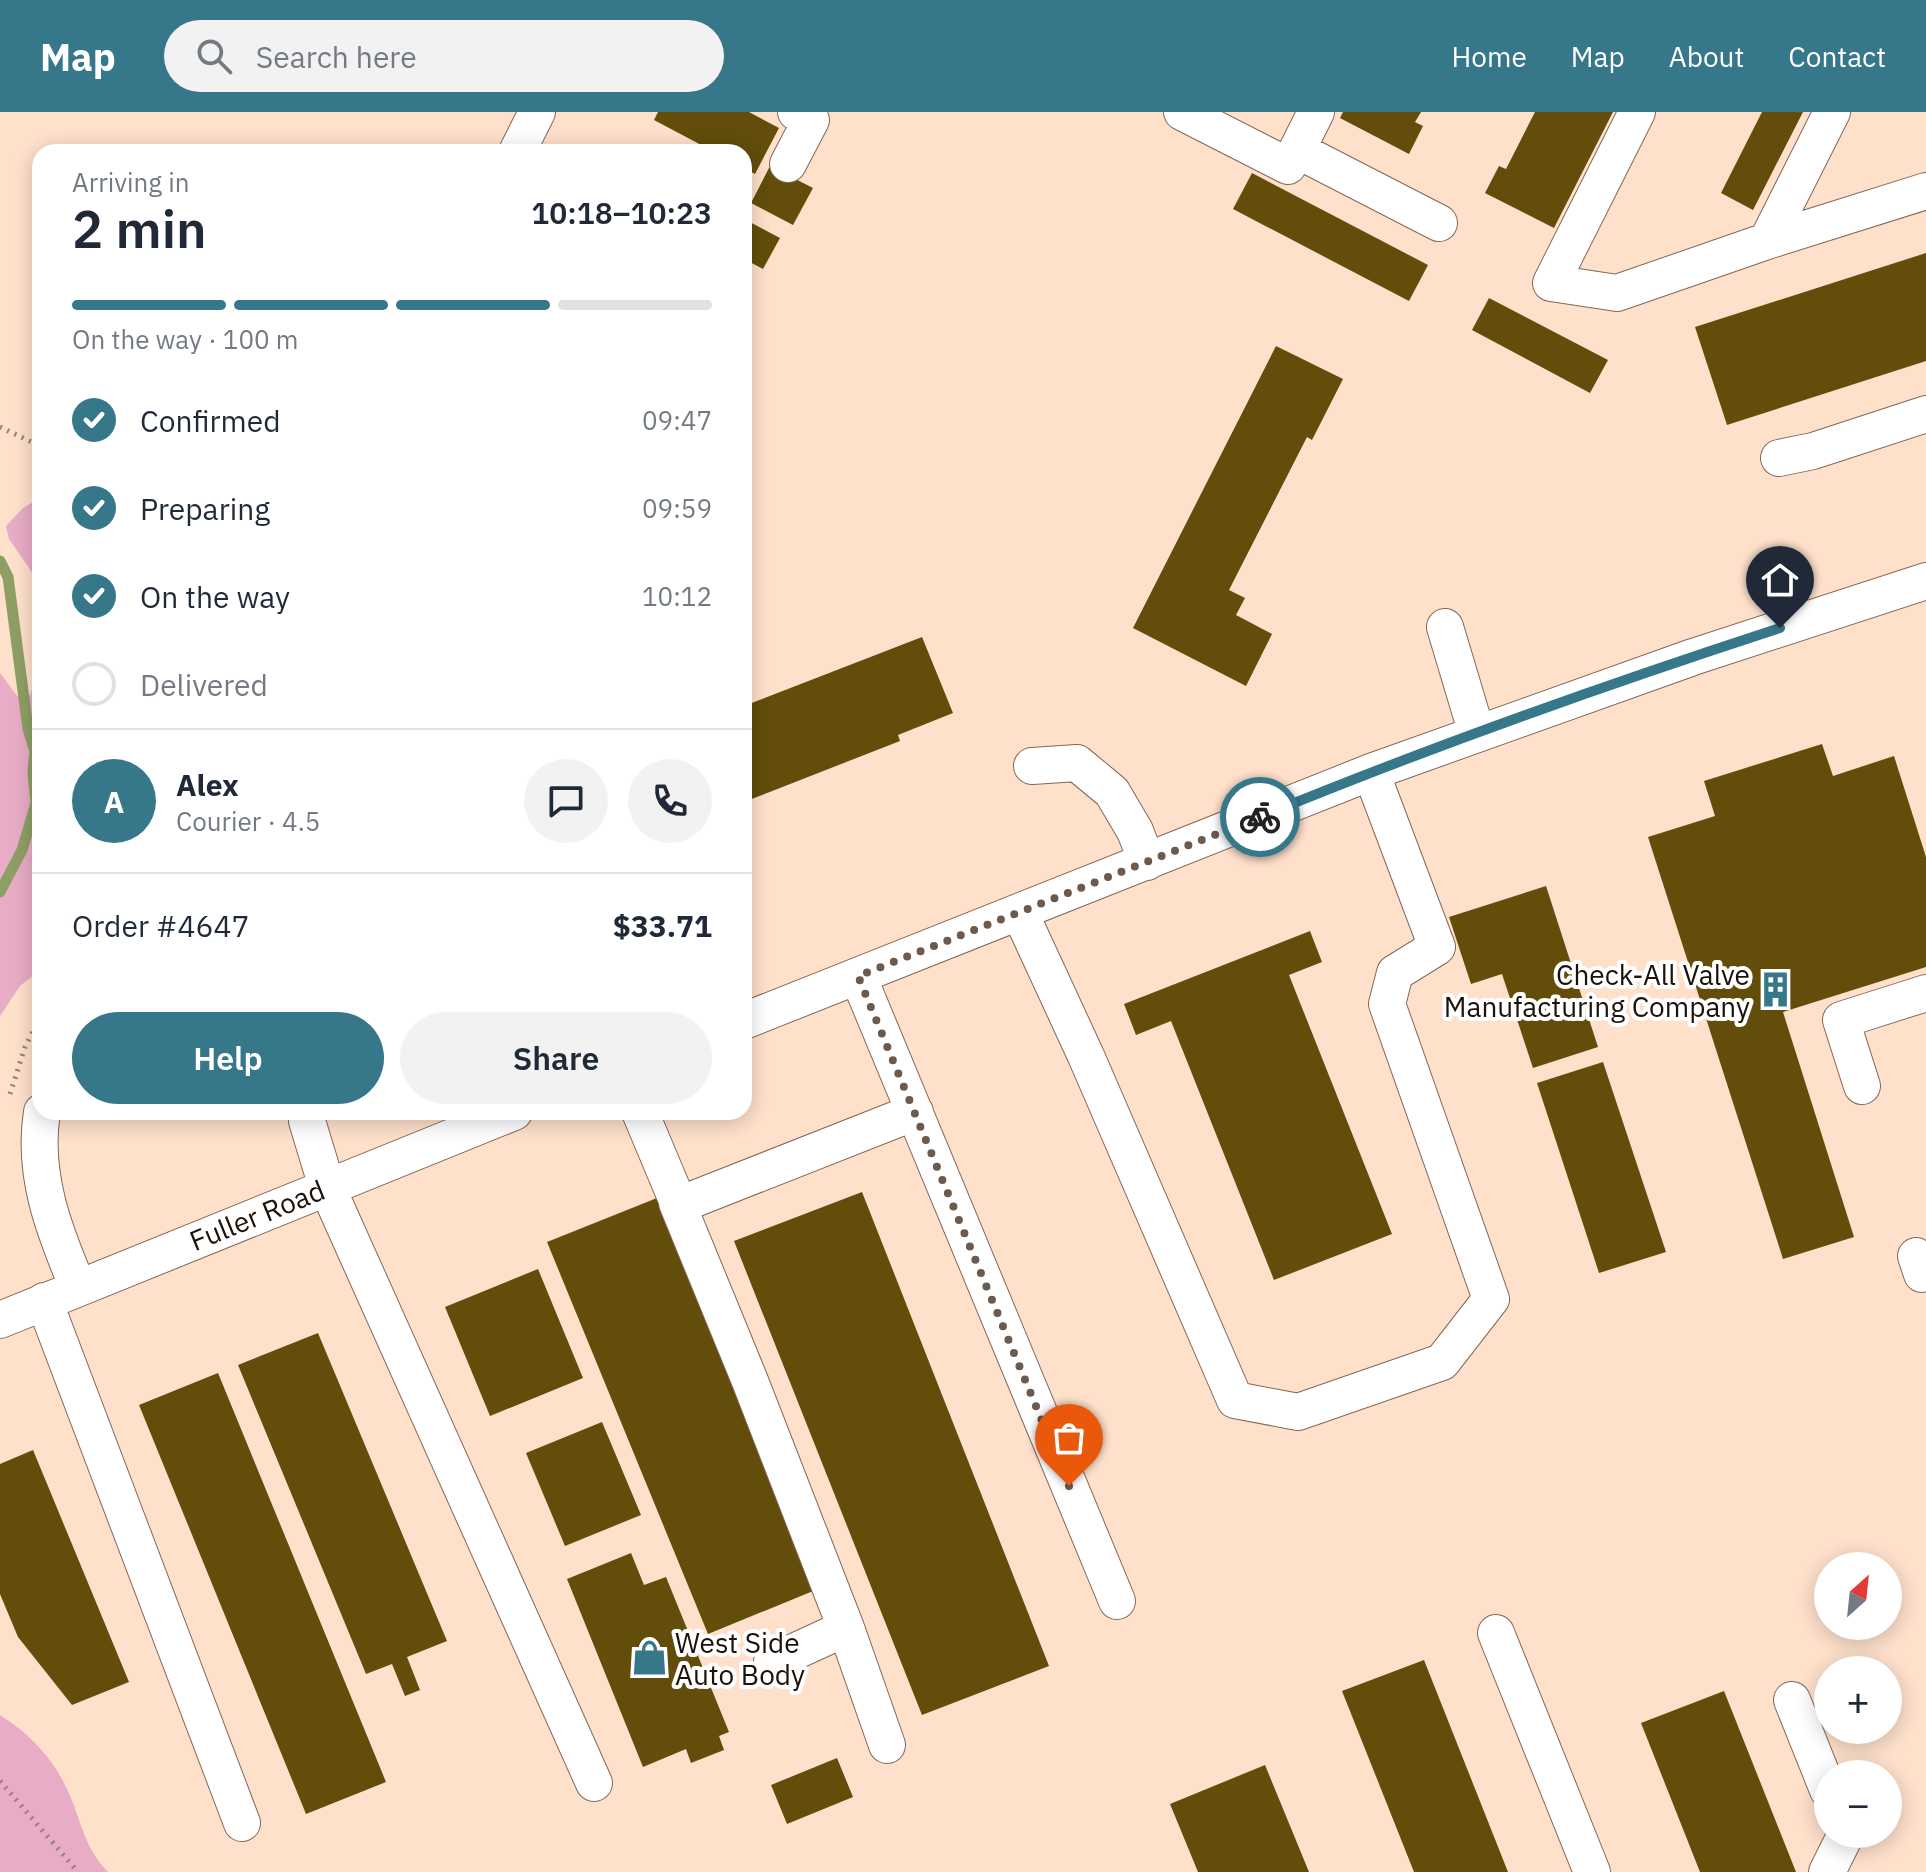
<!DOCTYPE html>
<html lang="en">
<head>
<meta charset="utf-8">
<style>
  body { margin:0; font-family:"IBM Plex Sans",sans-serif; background:#f2f2f3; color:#1f2937; height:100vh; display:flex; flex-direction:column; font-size:30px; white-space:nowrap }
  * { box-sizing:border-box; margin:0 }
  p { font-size:26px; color:#747a83 }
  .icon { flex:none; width:44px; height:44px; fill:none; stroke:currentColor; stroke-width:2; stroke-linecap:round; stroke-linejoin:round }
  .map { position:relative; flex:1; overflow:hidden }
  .side { position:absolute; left:32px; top:32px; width:720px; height:976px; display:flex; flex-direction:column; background:#fff; border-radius:24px; box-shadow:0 4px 20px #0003 }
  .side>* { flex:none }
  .needle { width:52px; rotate:27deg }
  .buttons { position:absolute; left:1814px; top:1440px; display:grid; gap:16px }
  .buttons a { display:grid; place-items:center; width:88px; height:88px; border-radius:50%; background:#fff; box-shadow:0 4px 20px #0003; font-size:40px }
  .pin { position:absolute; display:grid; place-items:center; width:68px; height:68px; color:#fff; margin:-82px -34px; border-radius:50% 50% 50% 0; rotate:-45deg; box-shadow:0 0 8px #0007 }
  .pin .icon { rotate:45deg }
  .courier { position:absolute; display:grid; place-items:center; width:80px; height:80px; margin:-40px; border:6px solid #36788a; border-radius:50%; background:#fff; color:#222; box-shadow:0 2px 10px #0007 }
  .summary em { font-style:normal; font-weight:600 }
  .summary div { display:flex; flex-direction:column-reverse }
  .summary { display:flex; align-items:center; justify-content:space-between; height:136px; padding:0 40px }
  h1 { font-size:52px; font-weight:600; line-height:60px }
  .bar { display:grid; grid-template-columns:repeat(4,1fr); gap:12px 8px; align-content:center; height:96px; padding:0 40px }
  .bar i { height:10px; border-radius:6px; background:#e0e1e3 }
  .bar .selected { background:#36788a }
  .bar p { grid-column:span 4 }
  .line { display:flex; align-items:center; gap:20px; padding:0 40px; border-top:2px solid #e0e1e3 }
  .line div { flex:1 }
  .round { display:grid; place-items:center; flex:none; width:84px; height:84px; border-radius:42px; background:#f2f2f3 }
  ol { padding:0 40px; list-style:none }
  li { display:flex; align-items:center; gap:24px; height:88px }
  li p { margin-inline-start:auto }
  li .icon { padding:8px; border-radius:50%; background:#36788a; color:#fff; stroke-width:4 }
  li:last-child { color:#747a83 }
  li i { width:44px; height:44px; border:4px solid #e0e1e3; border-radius:50% }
  .cta { display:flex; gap:16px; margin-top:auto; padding:16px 40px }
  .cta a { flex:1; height:92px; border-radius:48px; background:#36788a; color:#fff; font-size:32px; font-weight:600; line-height:92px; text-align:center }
  .cta a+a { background:#f2f2f3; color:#1f2937 }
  header { display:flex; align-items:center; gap:48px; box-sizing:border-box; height:112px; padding:0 40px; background:#36788a; color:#fff }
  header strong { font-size:38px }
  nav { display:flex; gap:44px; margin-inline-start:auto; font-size:28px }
  .search { width:560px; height:72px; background:#f2f2f3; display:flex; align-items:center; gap:20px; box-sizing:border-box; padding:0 28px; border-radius:44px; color:#747a83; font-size:30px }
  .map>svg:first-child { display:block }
  .green { fill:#e8acc6 }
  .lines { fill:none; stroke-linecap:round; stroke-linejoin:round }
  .stream { stroke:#8e9f65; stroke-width:11 }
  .building { fill:#624d0a }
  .minor-casing { stroke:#836856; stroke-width:38 }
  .path { stroke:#978273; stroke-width:5; stroke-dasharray:2 6; stroke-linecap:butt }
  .minor { stroke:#fff; stroke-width:36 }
  .done { stroke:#6b5a4e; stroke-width:8; stroke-dasharray:0 14.4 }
  .route { stroke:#36788a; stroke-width:10 }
  .labels { text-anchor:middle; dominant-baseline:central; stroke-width:8; stroke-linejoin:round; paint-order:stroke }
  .poi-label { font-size:28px; fill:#1c120a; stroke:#fff; text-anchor:end }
  .street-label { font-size:28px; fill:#1c120a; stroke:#fff }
</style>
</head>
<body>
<header>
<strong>Map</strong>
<div class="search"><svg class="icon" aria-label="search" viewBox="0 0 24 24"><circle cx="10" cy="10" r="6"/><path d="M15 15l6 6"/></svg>Search here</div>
<nav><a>Home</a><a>Map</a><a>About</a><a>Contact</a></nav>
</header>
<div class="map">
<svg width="1926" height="1760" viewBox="0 0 1926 1760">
  <rect width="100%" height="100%" fill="#fee0cb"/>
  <!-- green -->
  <path class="green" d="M40,386v91l-2,-8 -29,-42 -3,-13 17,-18z
    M40,554v304l-20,16 -20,30v-343l18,24 12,-2z
    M0,1603c26,16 50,40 64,68 17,32 17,61 44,89h-108z"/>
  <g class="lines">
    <!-- stream -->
    <path class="stream" d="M0,449l8,16 20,152 7,22 -2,22 3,30 -14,47 -22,42"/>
  </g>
  <!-- building -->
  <path class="building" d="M658,0h91l30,16 -24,46 -11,-6v-16h-41l2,-5 -51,-27z
    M1343,0h78l-6,10 8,4 -14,28 -69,-36z
    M1535,0h78l-59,116 -69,-35 14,-27 7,3z
    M1762,0h41l-50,98 -32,-17z
    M770,54l43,22 -20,37 -42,-22z
    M1252,61l176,92 -19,36 -176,-92z
    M744,107l36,19 -17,31 -19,-10z
    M1926,141v108l-199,64 -32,-98z
    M1489,186l119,62 -18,33 -118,-63z
    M1276,234l67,33 -31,61 -5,-3 -78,153 16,8 -9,17 36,19 -26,52 -113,-58z
    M922,525l31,76 -55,22 2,6 -156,61v-96z
    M1822,632l11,32 61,-20 32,101v110l-143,45 71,225 -71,22 -135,-422 67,-21 -11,-35z
    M1546,774l52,161 -65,21 -31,-94 -31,10 -22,-67z
    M1310,819l12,31 -33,13 103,259 -118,46 -103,-259 -35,14 -12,-31z
    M1603,950l63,190 -67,21 -62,-190z
    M862,1080l187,474 -127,49 -188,-474z
    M657,1086l161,391 -110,45 -161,-392z
    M538,1157l45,109 -93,38 -45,-109z
    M318,1221l129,308 -40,16 13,33 -15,6 -13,-32 -26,10 -128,-309z
    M218,1261l168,409 -80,32 -167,-409z
    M602,1310l39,93 -76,31 -39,-93z
    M33,1338l96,232 -57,23 -54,-68 -18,-43v-130z
    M631,1441l13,32 22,-8 63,155 -10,4 5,14 -33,13 -5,-14 -43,18 -76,-188z
    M1424,1548l84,212h-94l-72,-181z
    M1724,1579l72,181h-96l-59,-149z
    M837,1646l16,39 -66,27 -16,-39z
    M1265,1653l44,107h-111l-28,-68z"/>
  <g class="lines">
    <defs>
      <path id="minor" d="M1182,0l106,54 9,-16
        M1316,0l-19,38 142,73
        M1637,0l-86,171 66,10 150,-52 65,-129
        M517,40l20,-40
        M788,52l23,-44 -15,-8
        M1767,129l159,-50
        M1779,346l34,-7 113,-37
        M1445,515l32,107
        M1032,654l45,-3 35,29 23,39 12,31
        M1020,801l66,143 149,344 63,12 144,-50 49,-63 -104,-295 8,-31 42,-26 -66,-175
        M858,864l259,625
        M744,909l627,-249 322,-115 233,-76
        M1862,974l-21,-66 85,-27
        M42,1000c-10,62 12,119 36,175
        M308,1000l-1,9 20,66 267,596
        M640,1000l39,93 236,-93
        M677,1091l73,178 96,247 -74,34
        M1916,1144l6,18 4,-1
        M44,1189l198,522
        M0,1208l514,-208
        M846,1516l41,117
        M1496,1521l96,239
        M1792,1588l36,90
        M1827,1760l19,-38"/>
    </defs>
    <!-- minor casing -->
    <use href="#minor" class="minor-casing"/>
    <!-- path -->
    <path class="path" d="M0,315l40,19
      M10,982l15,-47 15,-30
      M0,1669l78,91"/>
    <!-- minor -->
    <use href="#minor" class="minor"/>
  </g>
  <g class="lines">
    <!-- done -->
    <path class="done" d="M1069,1374l-211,-510 402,-159"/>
    <!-- route -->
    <path class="route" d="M1260,705c170,-70 345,-132 520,-189"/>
  </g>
  <!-- icons -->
  <defs>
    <symbol id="building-bare" viewBox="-9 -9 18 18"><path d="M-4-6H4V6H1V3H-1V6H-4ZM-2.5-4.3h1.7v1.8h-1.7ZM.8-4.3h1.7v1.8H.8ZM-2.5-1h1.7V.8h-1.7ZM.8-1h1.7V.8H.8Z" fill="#36788a" stroke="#fff" stroke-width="2.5" paint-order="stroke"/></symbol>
    <symbol id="shop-bare" viewBox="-9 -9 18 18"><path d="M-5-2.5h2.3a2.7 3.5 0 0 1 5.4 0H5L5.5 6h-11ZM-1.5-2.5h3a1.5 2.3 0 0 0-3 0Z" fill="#36788a" stroke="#fff" stroke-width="2.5" paint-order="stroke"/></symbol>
  </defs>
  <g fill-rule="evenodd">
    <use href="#building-bare" x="1750" y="852" width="51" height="51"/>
    <use href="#shop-bare" x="624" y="1520" width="51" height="51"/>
  </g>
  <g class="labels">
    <!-- poi labels -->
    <g class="poi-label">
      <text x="1750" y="862">Check-All Valve<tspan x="1750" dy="32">Manufacturing Company</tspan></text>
      <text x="675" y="1530" text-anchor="start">West Side<tspan x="675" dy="32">Auto Body</tspan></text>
    </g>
    <!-- street labels -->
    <g class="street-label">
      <text transform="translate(257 1103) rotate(-22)">Fuller Road</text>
    </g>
  </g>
</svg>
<div class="buttons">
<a><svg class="needle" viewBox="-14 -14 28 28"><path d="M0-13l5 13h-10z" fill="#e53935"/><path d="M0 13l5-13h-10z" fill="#747a83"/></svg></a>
<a>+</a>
<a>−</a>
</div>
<div class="pin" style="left:1069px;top:1374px;background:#ea580c"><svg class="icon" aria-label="bag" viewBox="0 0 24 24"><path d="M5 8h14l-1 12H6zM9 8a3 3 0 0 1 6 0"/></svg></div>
<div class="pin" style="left:1780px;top:516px;background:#1f2937"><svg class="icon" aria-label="home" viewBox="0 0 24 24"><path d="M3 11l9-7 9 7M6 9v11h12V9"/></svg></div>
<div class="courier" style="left:1260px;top:705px"><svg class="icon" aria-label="bike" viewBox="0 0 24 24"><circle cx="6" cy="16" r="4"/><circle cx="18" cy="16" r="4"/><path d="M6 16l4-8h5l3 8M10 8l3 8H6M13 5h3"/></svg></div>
<section class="side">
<div class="summary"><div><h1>2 min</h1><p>Arriving in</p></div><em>10:18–10:23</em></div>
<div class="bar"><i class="selected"></i><i class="selected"></i><i class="selected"></i><i></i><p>On the way · 100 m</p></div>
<ol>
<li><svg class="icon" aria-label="check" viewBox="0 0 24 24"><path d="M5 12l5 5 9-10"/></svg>Confirmed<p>09:47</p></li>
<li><svg class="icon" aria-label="check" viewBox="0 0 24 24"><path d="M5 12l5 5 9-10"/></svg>Preparing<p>09:59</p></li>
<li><svg class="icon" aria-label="check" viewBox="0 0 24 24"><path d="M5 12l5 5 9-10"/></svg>On the way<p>10:12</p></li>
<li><i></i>Delivered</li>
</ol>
<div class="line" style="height:144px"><b class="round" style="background:#36788a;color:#fff">A</b><div><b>Alex</b><p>Courier · 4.5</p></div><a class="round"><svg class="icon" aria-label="chat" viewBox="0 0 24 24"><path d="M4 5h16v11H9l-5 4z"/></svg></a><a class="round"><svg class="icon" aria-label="phone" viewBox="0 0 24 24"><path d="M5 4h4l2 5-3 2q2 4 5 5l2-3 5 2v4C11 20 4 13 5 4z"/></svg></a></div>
<div class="line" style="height:104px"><div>Order #4647</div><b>$33.71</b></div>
<div class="cta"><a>Help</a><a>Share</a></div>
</section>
</div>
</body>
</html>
